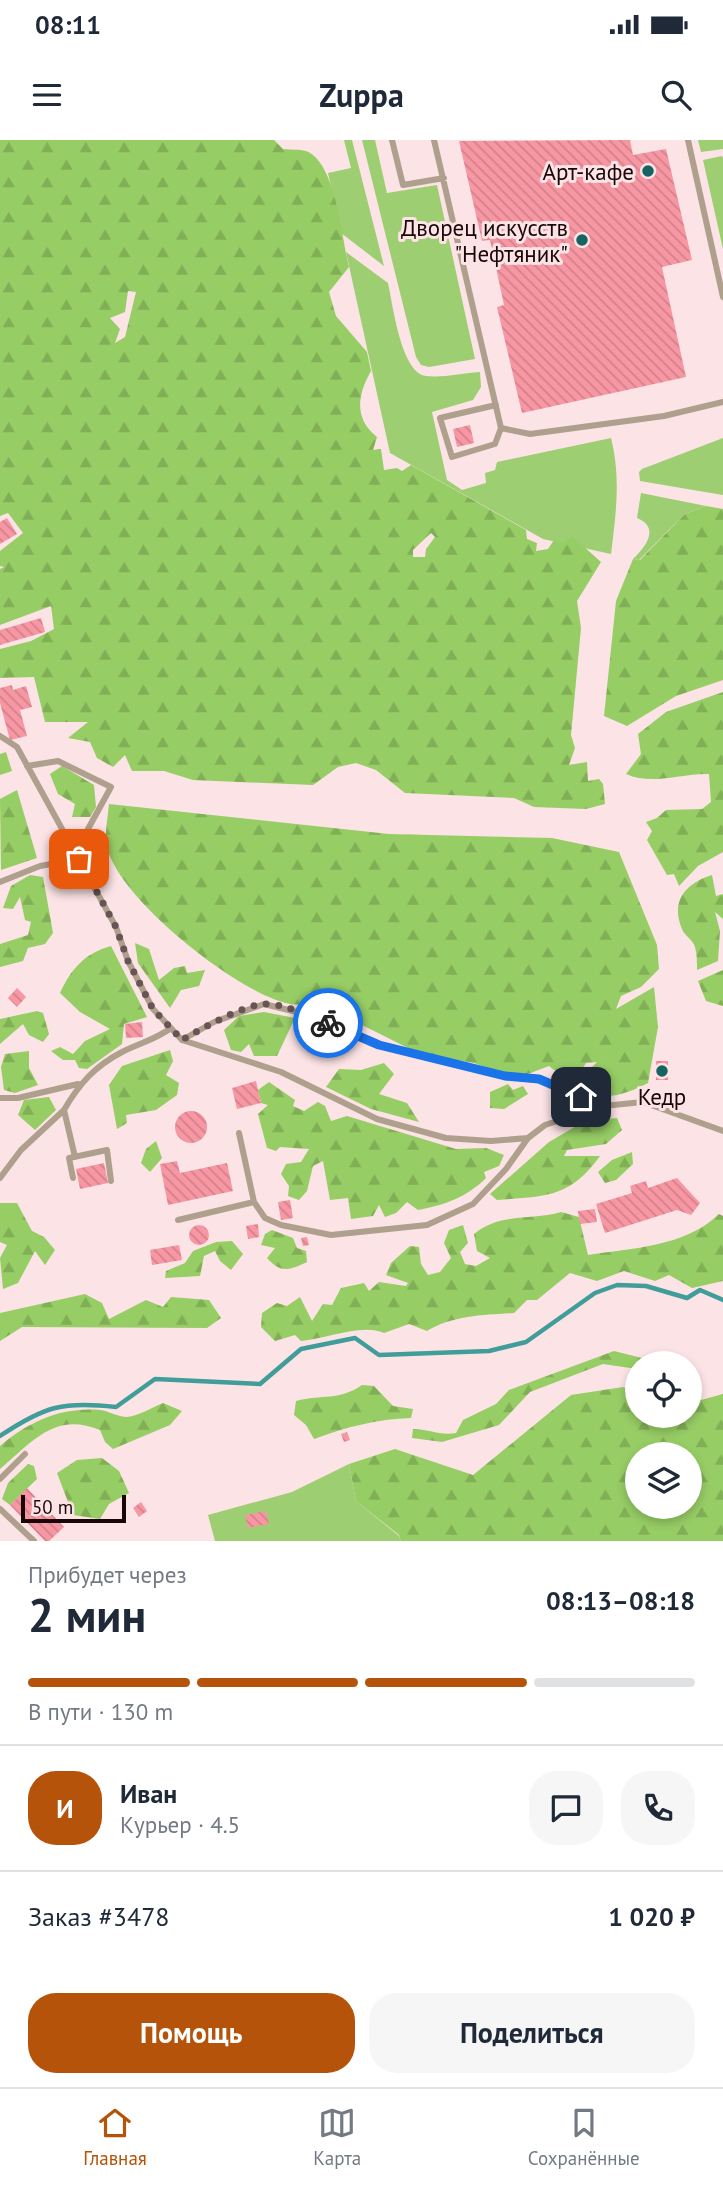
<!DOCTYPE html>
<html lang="ru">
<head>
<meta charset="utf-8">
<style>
  body { margin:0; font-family:"PT Sans",sans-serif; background:#f6f6f7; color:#1f2937; height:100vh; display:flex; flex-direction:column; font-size:26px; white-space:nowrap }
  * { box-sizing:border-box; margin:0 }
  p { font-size:23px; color:#747a83 }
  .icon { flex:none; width:38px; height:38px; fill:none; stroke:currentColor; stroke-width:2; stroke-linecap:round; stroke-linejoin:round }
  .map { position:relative; height:1401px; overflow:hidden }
  .sheet { display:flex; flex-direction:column; background:#fff; flex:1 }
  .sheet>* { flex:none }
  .controls { position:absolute; left:625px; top:1211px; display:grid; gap:14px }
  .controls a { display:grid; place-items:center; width:77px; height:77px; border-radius:50%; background:#fff; box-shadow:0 4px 10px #0003; font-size:35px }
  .scale { position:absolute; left:21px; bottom:18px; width:105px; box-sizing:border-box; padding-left:7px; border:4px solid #180608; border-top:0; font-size:19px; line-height:24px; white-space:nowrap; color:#180608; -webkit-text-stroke:5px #fce3e5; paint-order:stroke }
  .pin { position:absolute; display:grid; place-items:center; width:60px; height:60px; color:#fff; margin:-30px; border-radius:14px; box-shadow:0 4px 10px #0006 }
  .courier { position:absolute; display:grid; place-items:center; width:70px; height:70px; margin:-35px; border:5px solid #1a73e8; border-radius:50%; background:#fff; color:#222; box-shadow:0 2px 9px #0007 }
  .head em { font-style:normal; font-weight:600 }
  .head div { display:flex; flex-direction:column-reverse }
  .head { display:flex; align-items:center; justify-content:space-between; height:119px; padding:0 28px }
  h1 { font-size:46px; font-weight:600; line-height:52px }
  .bar { display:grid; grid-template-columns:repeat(4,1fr); gap:10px 7px; align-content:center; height:84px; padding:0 28px }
  .bar i { height:9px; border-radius:5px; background:#e0e1e3 }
  .bar .active { background:#b45309 }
  .bar p { grid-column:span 4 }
  .line { display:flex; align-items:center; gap:18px; padding:0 28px; border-top:2px solid #e0e1e3 }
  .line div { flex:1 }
  .round { display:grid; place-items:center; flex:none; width:74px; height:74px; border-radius:28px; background:#f6f6f7 }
  .button { display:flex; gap:14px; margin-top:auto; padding:14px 28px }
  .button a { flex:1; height:80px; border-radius:28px; background:#b45309; color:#fff; font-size:28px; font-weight:600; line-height:80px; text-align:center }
  .button a+a { background:#f6f6f7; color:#1f2937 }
  .status { display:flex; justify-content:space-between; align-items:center; height:49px; padding:0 35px; background:#fff; direction:ltr }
  .status svg { height:19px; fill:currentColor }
  header { display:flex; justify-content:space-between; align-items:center; height:91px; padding:0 28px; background:#fff; font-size:32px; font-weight:600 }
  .tab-bar { display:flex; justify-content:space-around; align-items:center; height:98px; border-top:2px solid #e0e1e3; background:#fff; font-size:19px; color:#747a83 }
  .tab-bar a { display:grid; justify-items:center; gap:4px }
  .tab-bar .active { color:#b45309 }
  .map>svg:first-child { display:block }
  .green { fill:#9dce72 }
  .forest { fill:url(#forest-firs); fill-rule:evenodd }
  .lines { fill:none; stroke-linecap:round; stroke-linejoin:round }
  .stream { stroke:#409d9a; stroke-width:4.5 }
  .building { fill:url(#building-back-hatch) }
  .service { stroke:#af9f8d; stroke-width:6 }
  .done { stroke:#685355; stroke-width:7; stroke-dasharray:0 12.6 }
  .route { stroke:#1a73e8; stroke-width:9 }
  .poi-dot { fill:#156462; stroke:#fce3e5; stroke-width:2.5 }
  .labels { text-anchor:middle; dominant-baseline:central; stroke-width:6; stroke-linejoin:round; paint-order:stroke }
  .poi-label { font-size:23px; fill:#180608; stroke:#fce3e5; text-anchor:end }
</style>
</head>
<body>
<div class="status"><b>08:11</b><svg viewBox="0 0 49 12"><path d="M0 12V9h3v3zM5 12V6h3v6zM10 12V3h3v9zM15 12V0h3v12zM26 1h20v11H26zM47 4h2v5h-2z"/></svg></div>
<header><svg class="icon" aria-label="menu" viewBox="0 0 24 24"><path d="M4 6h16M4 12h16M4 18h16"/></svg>Zuppa<svg class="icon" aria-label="search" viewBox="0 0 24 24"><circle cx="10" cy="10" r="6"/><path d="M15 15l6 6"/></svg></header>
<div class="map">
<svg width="723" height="1401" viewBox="0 0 723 1401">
  <defs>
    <pattern id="forest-firs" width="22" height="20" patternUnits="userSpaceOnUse" patternTransform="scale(1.75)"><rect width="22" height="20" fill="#97cd65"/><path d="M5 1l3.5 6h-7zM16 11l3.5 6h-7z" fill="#81af56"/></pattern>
    <pattern id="building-back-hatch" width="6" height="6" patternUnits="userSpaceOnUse" patternTransform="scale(1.75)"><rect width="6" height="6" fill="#f797a3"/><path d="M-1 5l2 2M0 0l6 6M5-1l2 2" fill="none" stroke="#d3818b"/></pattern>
  </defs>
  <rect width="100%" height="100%" fill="#fce3e5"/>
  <!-- green -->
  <path class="green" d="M344,0h8l32,126 -43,-33 -13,-60 23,-5z
    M362,0h13l12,53 50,-8 38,174 -46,8 -8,-2 -5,-8z
    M698,0h25v9l-22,3z
    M722,16l1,2v91l-20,-89z
    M346,112l42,31c5,22 13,90 38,93 17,2 37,-3 54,-4l1,15 -8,13 -41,12 15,68 15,10 24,-7 -1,-10 10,-3 2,-8 114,-24c10,40 5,75 0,116l-68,-15 -153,-86z
    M723,298v57l-83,-14 -1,-9 3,-3z
    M641,353l65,13 -21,8 -46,46 -6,-1c12,-12 28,-31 4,-41z
    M349,1324l7,37 43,35 2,5h-186l-7,-26 84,-23z"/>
  <!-- forest -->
  <path class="forest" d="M0,0h274l9,9c7,1 16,0 23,2 30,11 36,88 43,116l-20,25 7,24 31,36 4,19c-13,23 -18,47 6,66l-4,13 8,-1 3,21 13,-2 5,3 9,-6 115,65 1,9 10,4 -1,8 12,-2 6,-9 10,2 8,-6 29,26 -24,39 4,27 -10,107 4,13 -6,17 18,-3 1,19 11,-2 4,5 2,20 -19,5 -52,-2 -20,-9 -109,-5 -29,-23 -20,-7 -18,4 -25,18 -120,-5 -29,-9h-32l-7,-16 -12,12 -16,-9 -7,-16 -22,-4 20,-16h-43l-11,-45 -34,1v-29l31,-8 23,-12 -3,-23 -51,19v-56l4,-2 -4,-1v-15l23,-18 -15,-20 -8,3zM128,151l8,1 -11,45 -10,6 5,-14 -10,-11 15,-6zM431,393l4,4 -9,12 -1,8h-12v-7z
    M706,366l17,3v171l-47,16 -49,30 -23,-10 12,-115 17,-42 7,1 45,-46z
    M723,552v160l-25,14 -19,20 -5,-12 -7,1 -20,-35 5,-9 -6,-9 11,-4 9,-8 36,-1 9,-7 -2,-28c-28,-1 -56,12 -83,0l15,-20 -3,-20 28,-22z
    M6,612l6,19 -12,4v-21z
    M62,626l32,19 2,22 -6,10h-18l3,-13 -17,-10 -8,-20z
    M17,650l20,68 -36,12 -1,-71z
    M109,664l280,30 163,4 67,14 38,93 2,24 -18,18 -20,9 -5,13 38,-22 4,40 -10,56c-18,9 -49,23 -64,3l4,-15 9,-9 -11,1 -14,21 -23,-18 -21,8 -21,1 -33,-12 -54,-9 -88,-44 6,-16c-14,4 -34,13 -48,10 -50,-9 -178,-109 -184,-162 -1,-12 2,-26 3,-38z
    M30,735l13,2 10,56 -8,11 -17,4 -5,13 -23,6v-23l28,-9 3,-13 -6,-2 -5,-23 -7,12 -10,-1 8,-22z
    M712,735l4,21 7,-2v25l-8,-7 5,19 -2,30 -21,9c0,-7 0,-16 -2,-23 -2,-7 -10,-11 -13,-18 -12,-28 4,-46 30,-54z
    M135,803l14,6 10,31 15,-12 11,-2 2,7 18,-3 -6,16 -18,4 -11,18 -32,-45z
    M111,806l36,71 -23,7 -2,20 -35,25 -8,-1 -4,-8h-12l-12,-9 9,-4 13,7 12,-13 25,-12 -30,-17 -20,-19c11,-24 25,-40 51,-47z
    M723,830v36l-17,-5 -8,-20z
    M37,871l6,2 6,21 -6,8 -14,-7 -6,-11 -23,20v-25z
    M264,872l31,6 -18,38h-23l-5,-12 -8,8 -10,-2 -7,-20 15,-14z
    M170,910l3,11 -7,14 13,8 -2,12 -21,15 -30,5 1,8 -10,6 -8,-44 13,-19z
    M29,911v17l9,17 -23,8 -11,-3 -3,-23 4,-13z
    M384,923l10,11 -15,20 28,9 12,19 -48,-13 -45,-22 13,-18 22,1z
    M269,942l26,18 -2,6 11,5 14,-9 7,4 6,15 16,-5 109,33 30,-1 18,7 -5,11 -15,6 2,6c-19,19 -41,27 -68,32l-11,-8 -11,11 -11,4 -6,-12 -6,11 -22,3 -3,-21 -18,2 -7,-39 -10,5 -6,25 -8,9 -11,-4 1,-10 -8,-12 5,-10 15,-2 8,-13 -29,-2 -4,4 -9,-3 -9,-34 10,-9 -7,-2 -3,-13z
    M508,944l5,6 10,-4 5,8 -24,15 -14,-1v-16z
    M49,957l7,13 -21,20 -17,-15 6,-15z
    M617,978l5,12 -16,14 -39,6 -3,6h36c-31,43 -56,40 -103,44l-7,-6 59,-52 36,-21z
    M156,1001l6,17 -12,14 -9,-9 5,-14z
    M632,1012l1,12 -17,16 -11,3 -7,-11 14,-12z
    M0,1063h17l15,28 12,6 11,13 -10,15 -10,-14 -17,32 -15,6 -3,-31 7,-13 -7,-3z
    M561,1072l18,5 9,38c44,-7 97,-8 131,-41l4,2v65l-31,7 -23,-13 -14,6 -31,-10 -27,10 -27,-8 -33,27h-10l-13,13c-29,2 -61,2 -87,18l-18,-7 -25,9c-22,-10 -58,6 -83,8l-6,-6 -20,6 -14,-14 1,-14 15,-10 10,3 13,-9 12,24 11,-17 9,1 9,-17 23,-5 5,8 10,-9 27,4 2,-3 -22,-8 5,-12 19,-17 9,1 2,17 7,11 12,-3 11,-14 -7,-15 5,-13 14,-5 5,18 -8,9 5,12 11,2 14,-8 -13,-7 -3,-17c26,-22 57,-13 87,-22z
    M272,1090l21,8 4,10 9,3 1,11c-17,8 -26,12 -40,-4l8,-10 -14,-3 4,-11z
    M232,1101l11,13 -12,16 -11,-9 -5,-10 -11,5 -4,20 -35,2 1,-7 19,-8 8,-12 23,-9z
    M85,1154l17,9 7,16 37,-19 17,7 8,-10 38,3 12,18 -14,10 -185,-1 -22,14v-28z
    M614,1211l48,12h-25v6l-34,-5 -73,28 -31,33 -57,17 -30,-4 1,-9c16,0 27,7 43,4l7,-13 33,-16 13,-14z
    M362,1245l12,1 19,20 20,3 -2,9c-35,1 -64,9 -97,21l-8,-14 -12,-10 2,-14c27,-7 43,0 66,-16z
    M623,1247l14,6v23h53v-13l33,-9v147h-322l-2,-6 -43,-34 -7,-37 46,-15 78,26 98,-80zM690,1314v53h-53v-53z
    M163,1263l19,8 -12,14 -57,24 -8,-7 -5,-12c-45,-19 -68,12 -100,39v-23c30,-25 61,-39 100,-36 9,1 18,7 27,7 11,-1 26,-10 36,-14z
    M102,1318l17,13 10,22 -20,11 -9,15 -27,-4 -16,-42 20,-13z
    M28,1324l6,2 3,13 -27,26 -8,-6 6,-16z"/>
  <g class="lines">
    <!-- stream -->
    <path class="stream" d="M0,1296c45,-30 63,-35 116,-29l39,-28 105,5 41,-35 54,-11 24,17 110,-4 37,-9 69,-49 22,-8 29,1 41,12 13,-8 23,10"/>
  </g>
  <!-- building -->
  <path class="building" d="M630,0l3,15 33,-6 26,111 -30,7 24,110 -164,36 -25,-106 7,-2 -14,-65 -8,1 -23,-100z
    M470,285l4,18 -17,4 -4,-18z
    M7,378l10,16 -17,10v-22z
    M41,478l4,14 -45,13v-15z
    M12,545l1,5 13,-4 6,21 -12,3 7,26 -17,4 -10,-37v-15z
    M17,848l9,9 -9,10 -9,-9z
    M142,882l1,15 -17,1 -1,-14z
    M656,921h12v19h-12z
    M256,941l5,22 -24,6 -5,-21z
    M175 987a16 16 0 1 1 32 0a16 16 0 1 1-32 0Z
    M177,1021l3,12 47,-10 6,28 -65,14 -8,-41z
    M104,1023l4,20 -28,6 -4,-20z
    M677,1038l23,25 -9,12 -14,-5 -72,23 -9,-29 36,-11 -2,-7 16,-5 2,7z
    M290,1060l3,18 -12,2 -3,-18z
    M595,1069l2,13 -17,2 -2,-13z
    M258,1084l1,13 -11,2 -2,-13z
    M189 1095a10 10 0 1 1 20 0a10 10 0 1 1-20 0Z
    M307,1097l2,8 -6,1 -2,-8z
    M179,1105l3,15 -30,5 -2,-15z
    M347,1292l3,8 -6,2 -3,-8z
    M27,1348l37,39 -15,14h-4l-35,-36z
    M141,1362l6,9 -8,6 -6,-9z
    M266,1371l3,13 -21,4 -3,-13z"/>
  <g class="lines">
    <!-- service -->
    <path class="service" d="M392,0l11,45 41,-7
      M434,0l67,288 29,6 134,-18 59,-14
      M688,0l35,157
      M496,265l-56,13 12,39 43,-13 6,-16
      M0,596l17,11 99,180 12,34 25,48 29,31 99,32 96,47 69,19 45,3 37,-3
      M0,742l40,-16 39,-7 3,-19 29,-53 -53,-26 -31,5
      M182,900l32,-18 50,-18 45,11 70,30 126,31 34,3 64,27
      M0,958h18l60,-14
      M239,993l15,69 11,16 16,7 50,10 96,-10 46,-21 33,-35 22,-31 17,-13 58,-19 40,-4 80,29
      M75,1017l-11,-47c15,-26 31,-44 58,-58 17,-9 33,-12 49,-24
      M0,1038l21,-28 43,-40
      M73,1038l-4,-20 38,-8 4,31
      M178,1080l76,-18
      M0,1339l25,-25
      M0,1369l34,32"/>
  </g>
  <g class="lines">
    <!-- done -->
    <path class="done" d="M79,719l37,68 12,34 25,48 29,31c19,-11 61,-35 82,-36 16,-1 49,12 64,19"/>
    <!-- route -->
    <path class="route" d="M328,883l51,22 126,31 34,3 42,18"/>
  </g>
  <!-- markers -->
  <g class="poi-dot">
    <circle cx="648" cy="31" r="7"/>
    <circle cx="582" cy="100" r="7"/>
    <circle cx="662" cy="931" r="7"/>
  </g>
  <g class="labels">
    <!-- poi labels -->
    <g class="poi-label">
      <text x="634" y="31">Арт-кафе</text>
      <text x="568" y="87">Дворец искусств<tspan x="568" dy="26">"Нефтяник"</tspan></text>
      <text x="662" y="956" text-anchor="middle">Кедр</text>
    </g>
  </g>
</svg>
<div class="controls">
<a><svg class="icon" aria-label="locate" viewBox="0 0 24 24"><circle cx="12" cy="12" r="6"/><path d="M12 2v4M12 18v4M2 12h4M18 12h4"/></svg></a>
<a><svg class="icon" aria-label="layers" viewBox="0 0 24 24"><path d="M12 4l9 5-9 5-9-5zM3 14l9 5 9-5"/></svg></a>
</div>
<div class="scale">50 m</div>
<div class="pin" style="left:79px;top:719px;background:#ea580c"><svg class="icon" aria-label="bag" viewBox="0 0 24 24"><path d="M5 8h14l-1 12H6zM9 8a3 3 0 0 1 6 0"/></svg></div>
<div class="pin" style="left:581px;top:957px;background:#1f2937"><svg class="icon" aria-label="home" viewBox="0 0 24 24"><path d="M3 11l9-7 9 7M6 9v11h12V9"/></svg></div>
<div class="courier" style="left:328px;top:883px"><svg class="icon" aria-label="bike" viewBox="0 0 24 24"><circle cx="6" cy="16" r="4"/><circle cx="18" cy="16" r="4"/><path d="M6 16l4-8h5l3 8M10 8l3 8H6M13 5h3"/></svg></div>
</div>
<section class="sheet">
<div class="head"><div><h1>2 мин</h1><p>Прибудет через</p></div><em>08:13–08:18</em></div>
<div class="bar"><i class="active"></i><i class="active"></i><i class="active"></i><i></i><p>В пути · 130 m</p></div>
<div class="line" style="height:126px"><b class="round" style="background:#b45309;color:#fff">И</b><div><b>Иван</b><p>Курьер · 4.5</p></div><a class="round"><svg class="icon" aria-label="chat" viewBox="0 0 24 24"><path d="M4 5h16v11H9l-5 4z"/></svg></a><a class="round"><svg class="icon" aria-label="phone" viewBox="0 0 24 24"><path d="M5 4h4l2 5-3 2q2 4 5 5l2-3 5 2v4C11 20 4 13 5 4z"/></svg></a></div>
<div class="line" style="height:91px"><div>Заказ #3478</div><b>1 020 ₽</b></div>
<div class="button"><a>Помощь</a><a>Поделиться</a></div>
</section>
<nav class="tab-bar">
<a class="active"><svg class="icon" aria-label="home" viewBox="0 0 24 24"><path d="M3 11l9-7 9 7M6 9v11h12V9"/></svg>Главная</a>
<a><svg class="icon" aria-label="map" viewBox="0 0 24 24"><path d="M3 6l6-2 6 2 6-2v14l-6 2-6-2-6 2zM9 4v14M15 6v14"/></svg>Карта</a>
<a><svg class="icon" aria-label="saved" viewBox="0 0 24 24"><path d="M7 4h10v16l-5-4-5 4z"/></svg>Сохранённые</a>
</nav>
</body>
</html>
